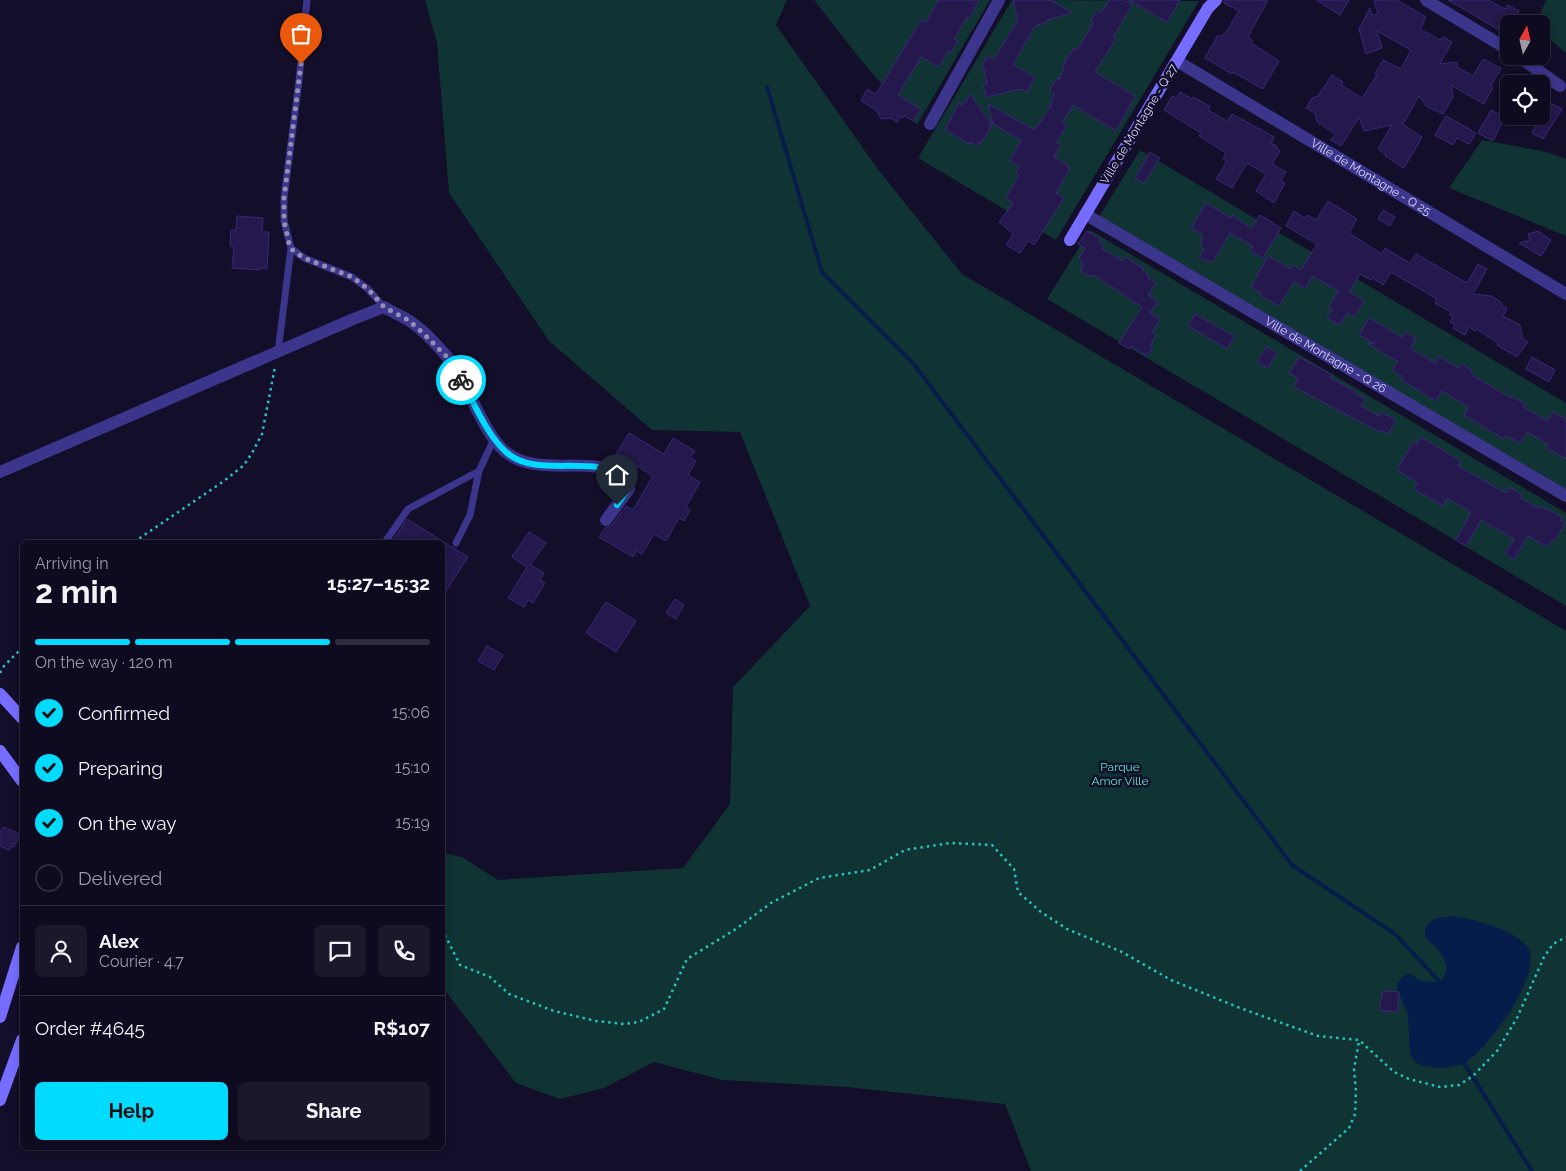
<!DOCTYPE html>
<html lang="en">
<head>
<meta charset="utf-8">
<style>
  body { margin:0; font-family:Raleway,sans-serif; background:#1c182c; color:#f1f3f6; height:100vh; display:flex; flex-direction:column; font-size:19px; white-space:nowrap }
  * { box-sizing:border-box; margin:0 }
  p { font-size:16px; color:#9b9aa4 }
  .icon { flex:none; width:28px; height:28px; fill:none; stroke:currentColor; stroke-width:2; stroke-linecap:round; stroke-linejoin:round }
  .map { position:relative; flex:1; overflow:hidden }
  .details { position:absolute; left:20px; top:540px; width:425px; height:610px; display:flex; flex-direction:column; background:#0e0a1f; border-radius:8px; box-shadow:0 2px 8px #0003,0 0 0 1px #2e2b3d }
  .details>* { flex:none }
  .needle { width:32px; rotate:8deg }
  .buttons { position:absolute; left:1500px; top:15px; display:grid; gap:10px }
  .buttons a { display:grid; place-items:center; width:50px; height:50px; border-radius:8px; background:#0e0a1f; box-shadow:0 2px 8px #0003,0 0 0 1px #2e2b3d; font-size:25px }
  .pin { position:absolute; display:grid; place-items:center; width:42px; height:42px; color:#fff; margin:-51px -21px; border-radius:50% 50% 50% 0; rotate:-45deg; box-shadow:0 0 5px #0007 }
  .pin .icon { rotate:45deg }
  .courier { position:absolute; display:grid; place-items:center; width:50px; height:50px; margin:-25px; border:4px solid #01dbff; border-radius:50%; background:#fff; color:#222; box-shadow:0 1px 6px #0007 }
  .head em { font-style:normal; font-weight:700 }
  .head div { display:flex; flex-direction:column-reverse }
  .head { display:flex; align-items:center; justify-content:space-between; height:85px; padding:0 15px }
  h1 { font-size:32px; font-weight:700; line-height:38px }
  .bar { display:grid; grid-template-columns:repeat(4,1fr); gap:8px 5px; align-content:center; height:60px; padding:0 15px }
  .bar i { height:6px; border-radius:4px; background:#2e2b3d }
  .bar .on { background:#01dbff }
  .bar p { grid-column:span 4 }
  .line { display:flex; align-items:center; gap:12px; padding:0 15px; border-top:1px solid #2e2b3d }
  .line div { flex:1 }
  .round { display:grid; place-items:center; flex:none; width:52px; height:52px; border-radius:8px; background:#1c182c }
  ol { padding:0 15px; list-style:none }
  li { display:flex; align-items:center; gap:15px; height:55px }
  li p { margin-inline-start:auto }
  li .icon { padding:5px; border-radius:50%; background:#01dbff; color:#111; stroke-width:4 }
  li:last-child { color:#9b9aa4 }
  li i { width:28px; height:28px; border:2px solid #2e2b3d; border-radius:50% }
  .primary-button { display:flex; gap:10px; margin-top:auto; padding:10px 15px }
  .primary-button a { flex:1; height:58px; border-radius:8px; background:#01dbff; color:#111; font-size:20px; font-weight:700; line-height:58px; text-align:center }
  .primary-button a+a { background:#1c182c; color:#f1f3f6 }
  .map>svg:first-child { display:block }
  .green { fill:#103333 }
  .water { fill:#061c4a }
  .lines { fill:none; stroke-linecap:round; stroke-linejoin:round }
  .stream { stroke:#061c4a; stroke-width:4 }
  .building { fill:#24184c; stroke:#3b287a }
  .path { stroke:#24c4c1; stroke-width:2.5; stroke-dasharray:2.5 4; stroke-linecap:butt }
  .lane { stroke:#3b358c; stroke-width:7 }
  .street { stroke:#3b358c; stroke-width:12 }
  .secondary { stroke:#766cff; stroke-width:12 }
  .done { stroke:#968fb4; stroke-width:5; stroke-dasharray:0 9 }
  .route { stroke:#01dbff; stroke-width:6 }
  .labels { text-anchor:middle; dominant-baseline:central; stroke-width:5; stroke-linejoin:round; paint-order:stroke }
  .street-label { font-size:12px; fill:#dcd5ff; stroke:#130e29 }
  .park-label { font-size:12px; fill:#56eacb; stroke:#130e29 }
</style>
</head>
<body>
<div class="map">
<svg width="1566" height="1171" viewBox="0 0 1566 1171">
  <rect width="100%" height="100%" fill="#130e29"/>
  <!-- green -->
  <path class="green" d="M425,0h362l-11,25 104,147 82,102 604,357v540h-535l-26,-67 -159,-17 -124,-7 -68,-18 -50,26 -44,11 -44,-16 -73,-95v-135l19,4 36,23 185,-12 47,-64 3,-117 77,-81 -70,-174 -88,-2 -103,-89 -100,-148 -12,-150z
    M814,0h176l-73,125 -57,-66z
    M1012,0l187,1 -143,239 -138,-82z
    M1546,0h20v53l-25,-21v-8h-5z
    M1482,140l65,12 19,7v77l-117,-48z
    M1140,150l426,253v91l-467,-277z
    M1090,230l476,283v93l-519,-307z"/>
  <!-- water -->
  <path class="water" d="M1452,916c21,3 63,13 76,32 16,25 -41,103 -64,115 -9,4 -23,6 -33,4 -11,-1 -16,-3 -21,-13l-2,-40 -11,-25v-6l10,-10c5,1 7,3 11,6 7,3 14,3 22,3 16,-18 -2,-32 -15,-45v-8l8,-10z"/>
  <g class="lines">
    <!-- stream -->
    <path class="stream" d="M767,87l55,185 91,91 379,502 103,69 45,48 1,4
      M1463,1058l1,5 68,108"/>
  </g>
  <!-- building -->
  <path class="building" d="M938,0h41l-9,18 -3,-1 -13,22 4,2 -7,12 -3,-2 -9,16 -18,-10 -23,38 23,14 -8,12 -8,-5 -2,2 -3,-2 -3,6 -7,-4 -9,1 -4,-8 -16,-10 6,-12 9,5 45,-74 5,3z
    M1019,0h32l21,13 -21,6 -4,1 1,2 -13,4 -22,39 22,12 -8,15 -6,-3 -35,8 -3,-12 4,-1 -3,-15 -3,-2 7,-11 6,3 24,-39 -5,-19z
    M1109,0h15l8,5 -19,32 3,2 -21,33 40,24 -19,35 -43,-26 -11,18 5,3 -11,16 5,3 -7,12 14,8 -2,1 4,2 -14,25 8,5 -30,47 -6,-4 -8,12 -14,-8 7,-11 -14,-12 14,-19 -7,-5 13,-23 -3,-2 4,-6 -10,-6 11,-21 -28,-16 -5,-20 47,26 17,-26 -2,-2 5,-8 -6,-3 8,-13 3,1 5,-18 9,-13 3,2 11,-18 5,-9 -2,-2 6,-11 4,3z
    M1129,0h51l-13,22z
    M1224,0h44l-20,37 4,3 -1,3 28,18 -16,28 -30,-17 -1,2 -27,-16 13,-23 3,2 2,-3h2l14,-23 -15,-8z
    M1316,0h33l-9,15z
    M1374,0h23l29,17 -6,12 20,11 3,-3 9,5 -12,22 17,-2v5l16,9 10,-17 18,9 -10,18 2,1 -9,17 -33,-19 2,12 -10,17 -17,-8 -7,-10 -15,26 -3,1 21,14 -18,31 -19,-12 1,-2 -8,-5 14,-24 -28,6 -5,-14 -18,29 -10,-6 4,-6 -18,-12 -2,-9 -9,-5 6,-10 6,-2 14,-21 11,7 -2,3 21,13 15,-23 -2,-1 8,-14 18,9 10,-19 -34,-19 5,17 -16,6 -7,-25 11,-21 2,7 6,-1z
    M1448,0h40l17,9 3,-4 11,6 -7,13h-3v5l-3,5z
    M1180,92l12,7 1,-2 17,9 -2,4 19,11 5,-7 42,23 -3,6 6,3 -1,2 4,3 -8,13 14,8 -5,8 4,3 -11,20 -18,-12 10,-17 -19,-11 -15,25 -16,-9 11,-18 -4,-2 3,-6 -27,-17 2,-3 -37,-23 8,-14 4,2z
    M970,94l22,31 -11,18 -2,-1 -2,4 -6,-4 -1,2 -25,-14 14,-27 4,2z
    M1549,102l13,7 -19,30 -11,-6z
    M1491,110l14,7 -12,24 -15,-8z
    M1446,116l30,17 -7,11 -12,-6 -4,7 -18,-10z
    M1150,152l10,6 -16,25 -9,-5z
    M1328,201l29,18 -8,14 33,21 3,-6 25,15 6,-9 51,29 11,-19 9,5 -14,25 18,2 10,6 1,4 5,2 -4,8 17,9 3,14 5,3 -11,15 -20,-12 2,-1 -23,-15 -1,2 -6,-4 -4,8 -12,-7 2,-3 -5,-3 3,-5 -4,-2 2,-3 -16,-9 2,-4 -46,-27 -8,13 -10,-7 -2,2 -11,-6 -11,18 15,9 -10,16 -7,-4 -7,12 -13,-7 6,-9 -4,-2 9,-16 -26,-15 -7,13 -11,-7 -15,24 -19,-11 2,-2 -11,-6 17,-31 23,13 2,-4 8,5 16,-26 -31,-18 8,-15 11,7 2,-3 9,5z
    M1206,203l25,15 1,-3 19,13 9,-13 21,13 -18,30 -13,-7 3,-5 -23,-13 -17,29 -14,-4 5,-8 -3,-4 2,-11 -12,-7z
    M1383,210l12,7 -5,9 -12,-7z
    M237,216l26,2 -1,14h7l-2,37 -8,-1v2l-27,-2 2,-21 -4,-1 1,-16h5z
    M1087,231l14,8 -2,4 5,2 -2,4 21,12 3,-4 18,12 -1,2 5,3v4l8,5 -8,12 10,6 -8,12 10,6 -8,13 4,3 -6,11 3,1 -6,9 -16,-10 -2,3 -10,-6 23,-36 -48,-32 -1,2 -13,-6 4,-7 -3,-2 -2,-4 6,-10 -7,-4z
    M1538,231l13,9 -10,16 -22,-13 11,-3 -2,-6z
    M1195,314l39,22 -7,13 -39,-23z
    M1369,318l33,19 3,-5 11,6 -6,10 25,15 4,-7 19,12 3,-4 8,4 6,9 36,21 1,-2 13,8 -2,3 25,14 5,-9 13,7v40l-20,-11 2,-4 -21,-12 -7,11 -14,-7 -2,3 -40,-24 5,-8 -27,-16 -6,10 -35,-21 2,-3 -11,-7 6,-8 -31,-19 8,1 -16,-9z
    M1266,347l11,6 -9,15 -11,-6z
    M1299,357l33,18 -2,3 25,13 -1,2 11,6 -4,7 18,10 2,-4 15,8 -8,14 -7,-4 -1,2 -86,-45 4,-9 -9,-5z
    M1532,357l23,13 -6,12 -23,-13z
    M629,433l35,21 9,-16 22,13 -5,7 6,3 -8,14 12,7 -14,25 4,3 -6,11 -5,-3 -13,23 -12,-7 -12,20 -6,-3 -3,6 -34,-20 6,-9 7,-3 14,-19 7,4 20,-34 -37,-22z
    M1421,437l40,24 -3,5 48,27 3,-6 13,8 -2,3 17,10 1,-2 7,4 1,-2 16,9 -2,3 5,3 -11,19 -2,-2 -5,7 -19,-11 -14,24 -9,-6 9,-15 -33,-19 -15,26 -10,-6 15,-28 -24,-14 -4,8 -29,-17 4,-6 -21,-13 16,-28 4,2z
    M407,519l61,38 -26,40v-55h-50z
    M529,532l17,11 -16,22 14,8 -4,7 5,3 -12,20 -5,-3 -4,7 -16,-9 19,-31 -15,-10z
    M675,599l9,6 -8,14 -10,-6z
    M606,602l30,19 -20,31 -30,-19z
    M487,646l16,9 -9,15 -16,-9z
    M3,827l17,7 -6,13 -3,-1 -2,4 -9,-4v-13z
    M1383,991l16,1 -1,19 -3,1 -16,-2z"/>
  <g class="lines">
    <!-- path -->
    <path class="path" d="M134,542l90,-61 20,-16 8,-12 10,-19 13,-67
      M0,673l4,-7 18,-18
      M442,929l18,36 30,12 19,17 45,17 42,10 28,3 15,-2 25,-13 23,-50 49,-30 35,-26 48,-25 51,-8 35,-20 45,-7 42,2 22,24 4,23 23,20 26,17 55,23 49,28 69,28 78,28 41,4 35,32 15,7 31,8 19,-2 14,-9 24,-25 20,-33 27,-61 9,-13 13,-7
      M1300,1171l49,-43 6,-14 1,-23 -2,-22 5,-28"/>
    <!-- lane -->
    <path class="lane" d="M291,248l13,10 48,19 16,12 16,18
      M278,352l13,-104 -7,-27v-23l15,-117 8,-81
      M385,542l23,-33 71,-38
      M456,543l14,-28 9,-44 15,-32"/>
    <!-- street -->
    <g class="street">
      <path d="M1426,0l83,50"/>
      <path d="M1518,56l42,30"/>
      <path id="s1" d="M1177,61l389,233"/>
      <path d="M930,124l69,-124"/>
      <path id="s2" d="M1085,214l481,282"/>
      <path d="M0,472l351,-152 33,-13c8,5 16,8 24,13 15,9 30,26 41,39 19,25 35,77 58,94 35,26 86,-1 121,26l1,10 -23,31"/>
    </g>
    <!-- secondary -->
    <path class="secondary" d="M1070,240l138,-232 8,-8
      M0,694l22,24
      M0,751l22,30
      M0,1017l22,-70
      M0,1100l22,-60"/>
  </g>
  <g class="lines">
    <!-- done -->
    <path class="done" d="M301,64l-17,134v23l6,27 14,10 48,19 16,12 16,18 24,13 14,12 28,28 11,20"/>
    <!-- route -->
    <path class="route" d="M461,380c13,22 25,54 45,72 31,28 87,0 122,27v10l-11,16"/>
  </g>
  <g class="labels">
    <!-- street labels -->
    <g class="street-label">
      <text transform="translate(1139 124) rotate(-59)">Ville de Montagne - Q 27</text>
      <text stroke="none"><textPath href="#s1" startOffset="226">Ville de Montagne - Q 25</textPath></text>
      <text stroke="none"><textPath href="#s2" startOffset="279">Ville de Montagne - Q 26</textPath></text>
    </g>
    <!-- park labels -->
    <g class="park-label">
      <text x="1120" y="767">Parque<tspan x="1120" dy="14">Amor Ville</tspan></text>
    </g>
  </g>
</svg>
<div class="buttons">
<a><svg class="needle" viewBox="-14 -14 28 28"><path d="M0-13l5 13h-10z" fill="#e53935"/><path d="M0 13l5-13h-10z" fill="#9b9aa4"/></svg></a>
<a><svg class="icon" aria-label="locate" viewBox="0 0 24 24"><circle cx="12" cy="12" r="6"/><path d="M12 2v4M12 18v4M2 12h4M18 12h4"/></svg></a>
</div>
<div class="pin" style="left:301px;top:64px;background:#ea580c"><svg class="icon" aria-label="bag" viewBox="0 0 24 24"><path d="M5 8h14l-1 12H6zM9 8a3 3 0 0 1 6 0"/></svg></div>
<div class="pin" style="left:617px;top:505px;background:#1f2937"><svg class="icon" aria-label="home" viewBox="0 0 24 24"><path d="M3 11l9-7 9 7M6 9v11h12V9"/></svg></div>
<div class="courier" style="left:461px;top:380px"><svg class="icon" aria-label="bike" viewBox="0 0 24 24"><circle cx="6" cy="16" r="4"/><circle cx="18" cy="16" r="4"/><path d="M6 16l4-8h5l3 8M10 8l3 8H6M13 5h3"/></svg></div>
<section class="details">
<div class="head"><div><h1>2 min</h1><p>Arriving in</p></div><em>15:27–15:32</em></div>
<div class="bar"><i class="on"></i><i class="on"></i><i class="on"></i><i></i><p>On the way · 120 m</p></div>
<ol>
<li><svg class="icon" aria-label="check" viewBox="0 0 24 24"><path d="M5 12l5 5 9-10"/></svg>Confirmed<p>15:06</p></li>
<li><svg class="icon" aria-label="check" viewBox="0 0 24 24"><path d="M5 12l5 5 9-10"/></svg>Preparing<p>15:10</p></li>
<li><svg class="icon" aria-label="check" viewBox="0 0 24 24"><path d="M5 12l5 5 9-10"/></svg>On the way<p>15:19</p></li>
<li><i></i>Delivered</li>
</ol>
<div class="line" style="height:90px"><a class="round"><svg class="icon" aria-label="person" viewBox="0 0 24 24"><circle cx="12" cy="8" r="4"/><path d="M4 21q1-7 8-7t8 7"/></svg></a><div><b>Alex</b><p>Courier · 4.7</p></div><a class="round"><svg class="icon" aria-label="chat" viewBox="0 0 24 24"><path d="M4 5h16v11H9l-5 4z"/></svg></a><a class="round"><svg class="icon" aria-label="phone" viewBox="0 0 24 24"><path d="M5 4h4l2 5-3 2q2 4 5 5l2-3 5 2v4C11 20 4 13 5 4z"/></svg></a></div>
<div class="line" style="height:65px"><div>Order #4645</div><b>R$107</b></div>
<div class="primary-button"><a>Help</a><a>Share</a></div>
</section>
</div>
</body>
</html>
